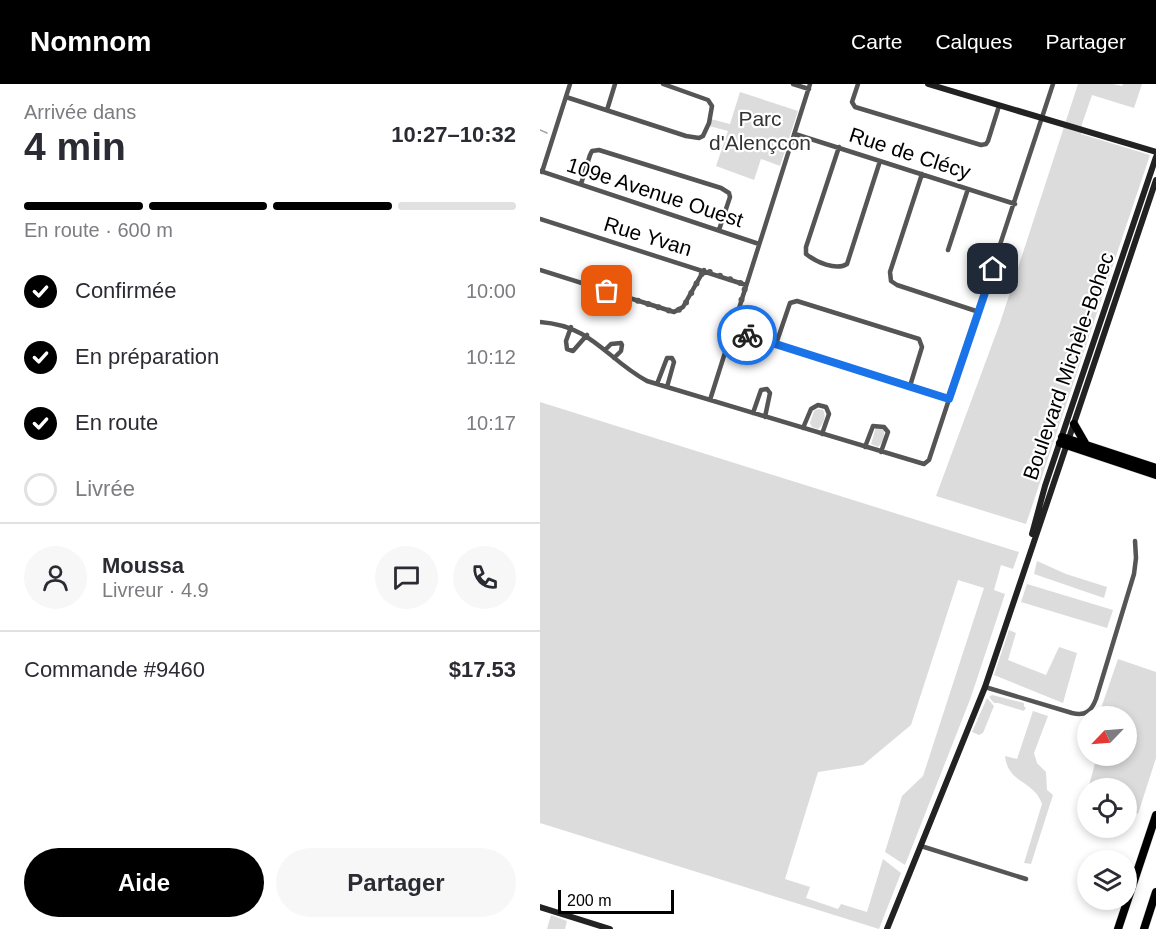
<!DOCTYPE html>
<html lang="fr">
<head>
<meta charset="utf-8">
<style>
  body { margin:0; font-family:Arial,sans-serif; background:#f7f7f7; color:#2b2b33; height:100vh; display:flex; flex-direction:column; font-size:22px; white-space:nowrap }
  * { box-sizing:border-box; margin:0 }
  p { font-size:20px; color:#7c7c81 }
  .icon { flex:none; width:33px; height:33px; fill:none; stroke:currentColor; stroke-width:2; stroke-linecap:round; stroke-linejoin:round }
  .map { position:relative; flex:1; overflow:hidden }
  .drawer { display:flex; flex-direction:column; background:#fff; width:540px }
  .drawer>* { flex:none }
  .needle { width:39px; rotate:245deg }
  .tools { position:absolute; left:537px; top:622px; display:grid; gap:12px }
  .tools a { display:grid; place-items:center; width:60px; height:60px; border-radius:50%; background:#fff; box-shadow:0 3px 9px #0003; font-size:30px }
  .scale { position:absolute; left:18px; bottom:15px; width:116px; box-sizing:border-box; padding-left:6px; border:3px solid #000; border-top:0; font-size:16px; line-height:21px; white-space:nowrap; color:#000; -webkit-text-stroke:4px #fff; paint-order:stroke }
  .pin { position:absolute; display:grid; place-items:center; width:51px; height:51px; color:#fff; margin:-26px; border-radius:12px; box-shadow:0 3px 9px #0006 }
  .courier { position:absolute; display:grid; place-items:center; width:60px; height:60px; margin:-30px; border:4px solid #1a73e8; border-radius:50%; background:#fff; color:#222; box-shadow:0 2px 8px #0007 }
  .overview em { font-style:normal; font-weight:700 }
  .overview div { display:flex; flex-direction:column-reverse }
  .overview { display:flex; align-items:center; justify-content:space-between; height:102px; padding:0 24px }
  h1 { font-size:39px; font-weight:700; line-height:45px }
  .bar { display:grid; grid-template-columns:repeat(4,1fr); gap:9px 6px; align-content:center; height:72px; padding:0 24px }
  .bar i { height:8px; border-radius:4px; background:#e1e1e2 }
  .bar .current { background:#000 }
  .bar p { grid-column:span 4 }
  .line { display:flex; align-items:center; gap:15px; padding:0 24px; border-top:2px solid #e1e1e2 }
  .line div { flex:1 }
  .round { display:grid; place-items:center; flex:none; width:63px; height:63px; border-radius:32px; background:#f7f7f7 }
  ol { padding:0 24px; list-style:none }
  li { display:flex; align-items:center; gap:18px; height:66px }
  li p { margin-inline-start:auto }
  li .icon { padding:6px; border-radius:50%; background:#000; color:#fff; stroke-width:4 }
  li:last-child { color:#7c7c81 }
  li i { width:33px; height:33px; border:3px solid #e1e1e2; border-radius:50% }
  .cta { display:flex; gap:12px; margin-top:auto; padding:12px 24px }
  .cta a { flex:1; height:69px; border-radius:36px; background:#000; color:#fff; font-size:24px; font-weight:700; line-height:69px; text-align:center }
  .cta a+a { background:#f7f7f7; color:#2b2b33 }
  header { display:flex; align-items:center; gap:36px; box-sizing:border-box; height:84px; padding:0 30px; background:#000; color:#fff }
  header strong { font-size:28px }
  nav { display:flex; gap:33px; margin-inline-start:auto; font-size:21px }
  main { display:flex; flex:1; min-height:0 }
  .map>svg:first-child { display:block }
  .green { fill:#dcdcdc }
  .lines { fill:none; stroke-linecap:round; stroke-linejoin:round }
  .stream { stroke:#a3a3a3; stroke-width:1.5 }
  .highway-casing { stroke:#dbdbdb; stroke-width:9 }
  .street { stroke:#555; stroke-width:4.5 }
  .secondary { stroke:#222; stroke-width:6 }
  .highway { stroke:#000; stroke-width:8 }
  .done { stroke:#595959; stroke-width:6; stroke-dasharray:0 10.8 }
  .route { stroke:#1a73e8; stroke-width:8 }
  .labels { text-anchor:middle; dominant-baseline:central; stroke-width:4.5; stroke-linejoin:round; paint-order:stroke }
  .park-label { font-size:21px; fill:#333; stroke:#fff }
  .street-label { font-size:21px; fill:#000; stroke:#fff }
</style>
</head>
<body>
<header>
<strong>Nomnom</strong>
<nav><a>Carte</a><a>Calques</a><a>Partager</a></nav>
</header>
<main>
<section class="drawer">
<div class="overview"><div><h1>4 min</h1><p>Arrivée dans</p></div><em>10:27–10:32</em></div>
<div class="bar"><i class="current"></i><i class="current"></i><i class="current"></i><i></i><p>En route · 600 m</p></div>
<ol>
<li><svg class="icon" aria-label="check" viewBox="0 0 24 24"><path d="M5 12l5 5 9-10"/></svg>Confirmée<p>10:00</p></li>
<li><svg class="icon" aria-label="check" viewBox="0 0 24 24"><path d="M5 12l5 5 9-10"/></svg>En préparation<p>10:12</p></li>
<li><svg class="icon" aria-label="check" viewBox="0 0 24 24"><path d="M5 12l5 5 9-10"/></svg>En route<p>10:17</p></li>
<li><i></i>Livrée</li>
</ol>
<div class="line" style="height:108px"><a class="round"><svg class="icon" aria-label="person" viewBox="0 0 24 24"><circle cx="12" cy="8" r="4"/><path d="M4 21q1-7 8-7t8 7"/></svg></a><div><b>Moussa</b><p>Livreur · 4.9</p></div><a class="round"><svg class="icon" aria-label="chat" viewBox="0 0 24 24"><path d="M4 5h16v11H9l-5 4z"/></svg></a><a class="round"><svg class="icon" aria-label="phone" viewBox="0 0 24 24"><path d="M5 4h4l2 5-3 2q2 4 5 5l2-3 5 2v4C11 20 4 13 5 4z"/></svg></a></div>
<div class="line" style="height:78px"><div>Commande #9460</div><b>$17.53</b></div>
<div class="cta"><a>Aide</a><a>Partager</a></div>
</section>
<div class="map">
<svg width="616" height="845" viewBox="0 0 616 845">
  <rect width="100%" height="100%" fill="#fff"/>
  <!-- green -->
  <path class="green" d="M538,0h35l9,2 1,-2h19l-8,24 -42,-13 -10,29 -1,10 69,21 -124,369 -90,-28 64,-173z
    M200,8l58,19 -18,55 -19,-7 -7,21 -38,-14 12,-35 -19,-5 2,-7 19,5z
    M0,318l479,150 -6,17 -12,-4 -7,25 11,4 -34,103 -66,168 -20,-13 17,-56 21,-20 61,-188 -26,-8 -47,145 -48,40 -45,7 -33,107 25,8 -4,11 32,11 3,-5 26,8 16,-53 18,14 -22,56 -339,-106z
    M278,325l5,1c4,6 0,15 -5,19l-6,-2 -2,-4 4,-12z
    M336,343l7,1c3,6 0,15 -5,19l-7,-3z
    M497,477l29,13 41,13 -3,11 -70,-24z
    M487,500l86,26 -6,18 -86,-26z
    M469,546l7,3 -8,27 38,15 13,-28 18,6 -14,50 -69,-28z
    M578,575l38,13v86l-18,56 -11,-4 -1,-21h-38l9,-33h29v-39h-28z
    M452,611l32,8v4h2l-2,4 -26,-8h-4l-5,-6z
    M447,614l7,8 -11,27 -4,2 -7,-3z
    M493,627l15,5 -14,37 3,10 9,9 1,18 6,5 -22,69 -7,-1 18,-59c-8,-24 -34,-20 -37,-48l12,3z
    M11,831l16,6 -2,8h-18z"/>
  <g class="lines">
    <!-- stream -->
    <path class="stream" d="M0,46l7,3"/>
    <defs>
      <path id="highway" d="M534,340l11,19
        M522,353l94,31
        M520,359l96,32
        M578,845l38,-114
        M604,845l12,-37"/>
    </defs>
    <!-- highway casing -->
    <use href="#highway" class="highway-casing"/>
    <!-- street -->
    <path class="street" d="M253,0l16,5
      M318,0l-6,18 3,5 126,38 5,-1 2,-3 11,-35
      M26,13l120,39 13,2 4,-2 6,-13 3,-17 -4,-6 -45,-16
      M67,26l8,-26
      M255,50l220,70
      M299,63l-33,100v7c10,8 30,17 41,10l33,-103
      M0,87l219,73
      M2,88l28,-88
      M382,90l-32,98 1,9 6,4 82,27
      M41,100l9,-29 2,-4 7,-1 122,38 8,5 1,4 -11,33
      M0,135l206,66
      M408,166l20,-61
      M0,186l134,42 9,-5 21,-37
      M0,238c53,4 65,36 107,59l277,83 5,-4 124,-376
      M31,243l-5,14 1,8 6,2 14,-16
      M192,247l217,68
      M236,260l14,-41 7,-2 122,38 3,8 -12,39
      M65,266l6,-6 10,-1 1,2 -1,6 -7,7
      M117,300l10,-26h5l2,4 -7,25
      M170,316l100,-316
      M213,329l8,-23 6,-1 3,4 -5,24
      M263,344l8,-19 7,-4 8,2 3,7 -7,20
      M325,363l8,-21 11,1 4,5 -7,20
      M445,603l87,26c13,3 19,-1 24,-14l38,-125 2,-16 -1,-17
      M381,762l105,33"/>
    <!-- secondary -->
    <path class="secondary" d="M388,0l228,68
      M492,450l13,-48 111,-329
      M0,823l70,22
      M347,845l98,-242 171,-507"/>
    <!-- highway -->
    <use href="#highway" class="highway"/>
  </g>
  <g class="lines">
    <!-- done -->
    <path class="done" d="M67,207l67,21 9,-4 21,-38 42,15 -14,46 15,4"/>
    <!-- route -->
    <path class="route" d="M207,251l202,64 44,-130"/>
  </g>
  <g class="labels">
    <!-- park labels -->
    <g class="park-label">
      <text x="220" y="34">Parc<tspan x="220" dy="24">d'Alençcon</tspan></text>
    </g>
    <!-- street labels -->
    <g class="street-label">
      <text transform="translate(370 69) rotate(18)">Rue de Clécy</text>
      <text transform="translate(115 108) rotate(18)">109e Avenue Ouest</text>
      <text transform="translate(108 152) rotate(17)">Rue Yvan</text>
      <text transform="translate(528 282) rotate(-71)">Boulevard Michèle-Bohec</text>
    </g>
  </g>
</svg>
<div class="tools">
<a><svg class="needle" viewBox="-14 -14 28 28"><path d="M0-13l5 13h-10z" fill="#e53935"/><path d="M0 13l5-13h-10z" fill="#7c7c81"/></svg></a>
<a><svg class="icon" aria-label="locate" viewBox="0 0 24 24"><circle cx="12" cy="12" r="6"/><path d="M12 2v4M12 18v4M2 12h4M18 12h4"/></svg></a>
<a><svg class="icon" aria-label="layers" viewBox="0 0 24 24"><path d="M12 4l9 5-9 5-9-5zM3 14l9 5 9-5"/></svg></a>
</div>
<div class="scale">200 m</div>
<div class="pin" style="left:67px;top:207px;background:#ea580c"><svg class="icon" aria-label="bag" viewBox="0 0 24 24"><path d="M5 8h14l-1 12H6zM9 8a3 3 0 0 1 6 0"/></svg></div>
<div class="pin" style="left:453px;top:185px;background:#1f2937"><svg class="icon" aria-label="home" viewBox="0 0 24 24"><path d="M3 11l9-7 9 7M6 9v11h12V9"/></svg></div>
<div class="courier" style="left:207px;top:251px"><svg class="icon" aria-label="bike" viewBox="0 0 24 24"><circle cx="6" cy="16" r="4"/><circle cx="18" cy="16" r="4"/><path d="M6 16l4-8h5l3 8M10 8l3 8H6M13 5h3"/></svg></div>
</div>
</main>
</body>
</html>
